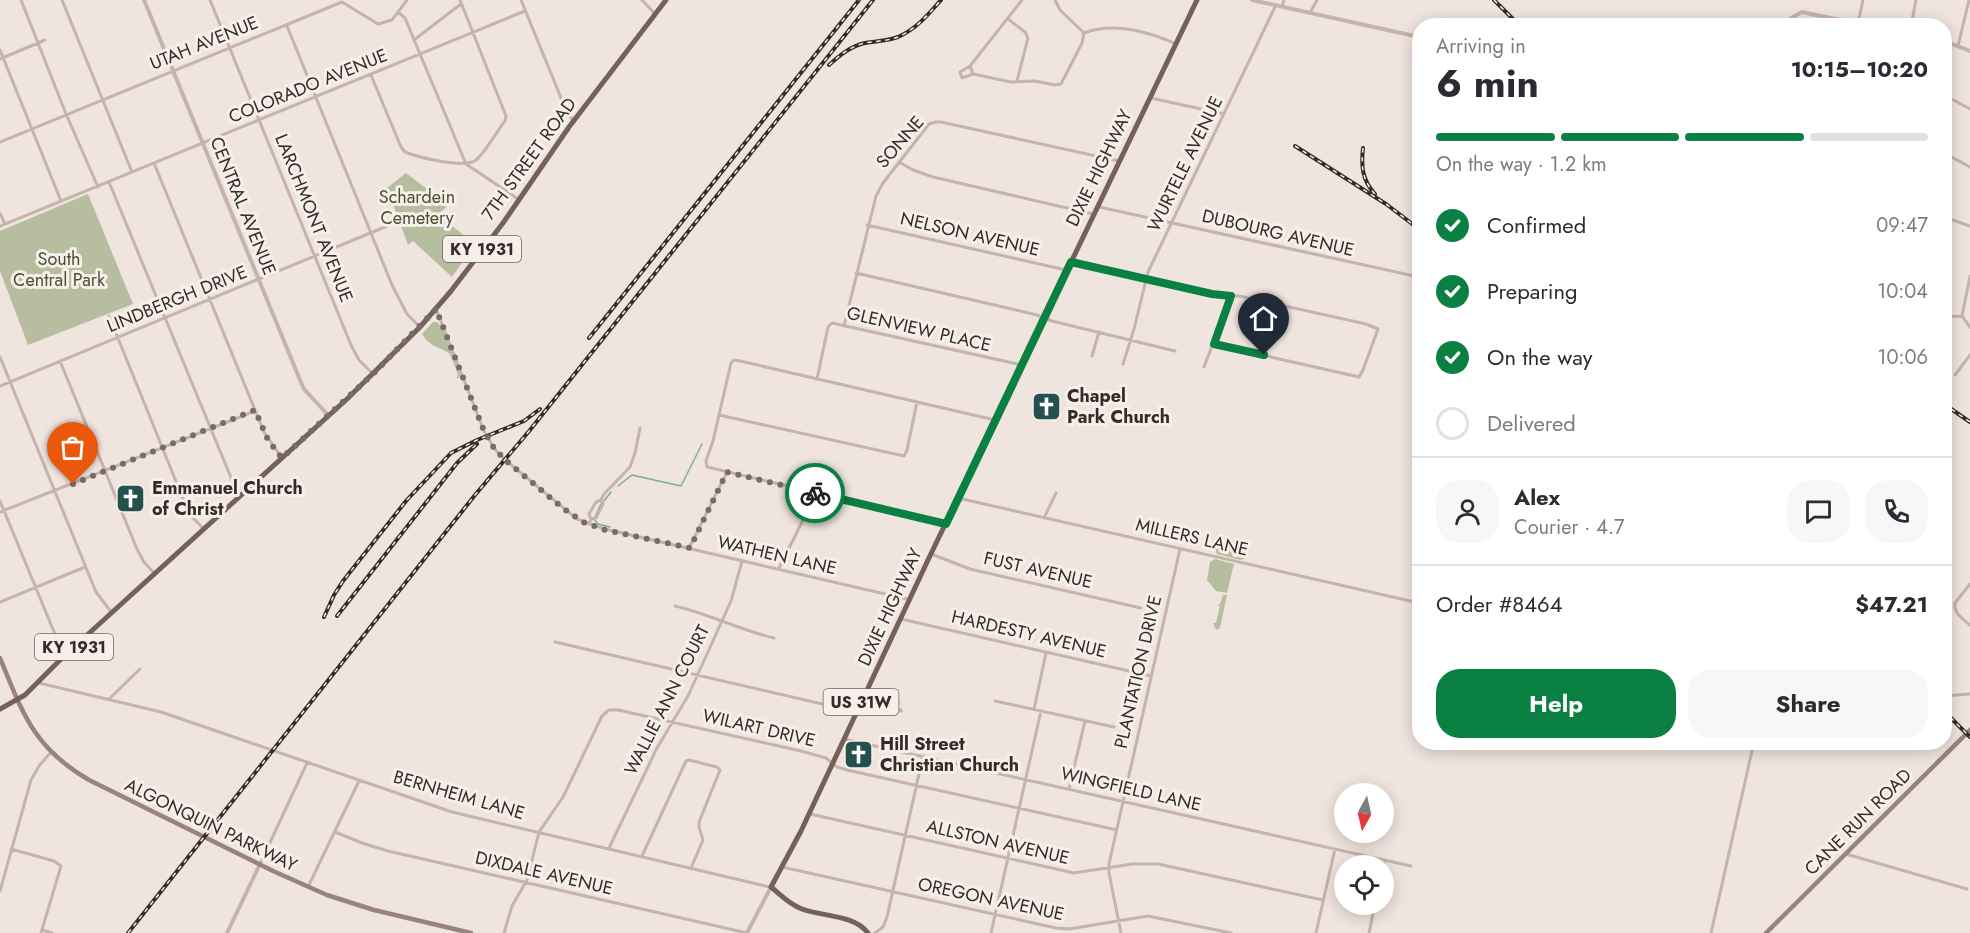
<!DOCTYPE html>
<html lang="en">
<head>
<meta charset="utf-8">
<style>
  body { margin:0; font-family:Jost,sans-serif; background:#f7f7f7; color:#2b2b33; height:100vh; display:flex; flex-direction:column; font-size:22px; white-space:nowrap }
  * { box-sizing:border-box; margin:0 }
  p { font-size:20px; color:#7c7c81 }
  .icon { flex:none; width:33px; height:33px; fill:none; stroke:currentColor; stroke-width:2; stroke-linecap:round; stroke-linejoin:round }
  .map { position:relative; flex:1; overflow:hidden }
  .sheet { position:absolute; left:1412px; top:18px; width:540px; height:732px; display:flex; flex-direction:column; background:#fff; border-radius:24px; box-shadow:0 3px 15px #0003 }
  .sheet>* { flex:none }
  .needle { width:39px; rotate:188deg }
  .buttons { position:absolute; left:1334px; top:783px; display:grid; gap:12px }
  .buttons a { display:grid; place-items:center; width:60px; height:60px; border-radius:50%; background:#fff; box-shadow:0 3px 15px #0003; font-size:30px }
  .pin { position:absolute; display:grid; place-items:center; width:51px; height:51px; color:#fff; margin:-62px -26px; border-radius:50% 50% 50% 0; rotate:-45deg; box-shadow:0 0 6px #0007 }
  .pin .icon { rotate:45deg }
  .courier { position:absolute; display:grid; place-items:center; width:60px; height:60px; margin:-30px; border:4px solid #0b8043; border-radius:50%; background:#fff; color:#222; box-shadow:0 2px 8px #0007 }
  .overview em { font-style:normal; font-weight:700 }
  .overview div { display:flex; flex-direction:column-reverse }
  .overview { display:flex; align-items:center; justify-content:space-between; height:102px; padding:0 24px }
  h1 { font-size:39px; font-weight:700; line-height:45px }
  .bar { display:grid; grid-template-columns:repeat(4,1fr); gap:9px 6px; align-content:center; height:72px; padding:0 24px }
  .bar i { height:8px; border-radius:4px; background:#e1e1e2 }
  .bar .on { background:#0b8043 }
  .bar p { grid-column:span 4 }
  .line { display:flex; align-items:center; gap:15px; padding:0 24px; border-top:2px solid #e1e1e2 }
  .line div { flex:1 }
  .round { display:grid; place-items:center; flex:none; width:63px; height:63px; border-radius:24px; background:#f7f7f7 }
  ol { padding:0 24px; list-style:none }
  li { display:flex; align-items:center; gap:18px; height:66px }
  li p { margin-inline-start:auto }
  li .icon { padding:6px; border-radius:50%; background:#0b8043; color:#fff; stroke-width:4 }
  li:last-child { color:#7c7c81 }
  li i { width:33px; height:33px; border:3px solid #e1e1e2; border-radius:50% }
  .primary-button { display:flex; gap:12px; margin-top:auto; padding:12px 24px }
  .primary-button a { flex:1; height:69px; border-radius:24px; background:#0b8043; color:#fff; font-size:24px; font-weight:700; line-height:69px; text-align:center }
  .primary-button a+a { background:#f7f7f7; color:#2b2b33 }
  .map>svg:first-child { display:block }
  .green { fill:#b7bd9f }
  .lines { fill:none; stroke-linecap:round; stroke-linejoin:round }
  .stream { stroke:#80a9a5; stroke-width:1.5 }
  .minor { stroke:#c6b3ab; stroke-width:3 }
  .tertiary { stroke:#c6b3ab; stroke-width:4 }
  .secondary { stroke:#99837d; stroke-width:4.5 }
  .primary { stroke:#75615c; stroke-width:5 }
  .rail-casing { stroke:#352b29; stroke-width:4 }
  .rail { stroke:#f7efea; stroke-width:1.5; stroke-dasharray:4.5; stroke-linecap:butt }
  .done { stroke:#766c68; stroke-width:6; stroke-dasharray:0 10.8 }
  .route { stroke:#0b8043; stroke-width:8 }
  .labels { text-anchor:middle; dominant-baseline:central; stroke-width:6; stroke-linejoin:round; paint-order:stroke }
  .shield { fill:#f7efea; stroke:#6f6663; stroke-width:1.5 }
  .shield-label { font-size:16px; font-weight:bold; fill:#352b29 }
  .street-label { font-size:18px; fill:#352b29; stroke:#f7efea }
  .park-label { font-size:18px; fill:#495030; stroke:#f7efea }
  .poi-label { font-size:18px; font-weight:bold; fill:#352b29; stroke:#f7efea; text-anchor:start }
</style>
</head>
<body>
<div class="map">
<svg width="1970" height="933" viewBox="0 0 1970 933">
  <rect width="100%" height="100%" fill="#efe4de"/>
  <!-- green -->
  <path class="green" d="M406,173l42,32 -10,10 37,29 -23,33 -39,-36 -5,4 -21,-57z
    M88,194l45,110 -105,41 -28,-74v-40z
    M433,322h4l6,6 17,46 -1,4h-3l2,-3 -8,-21c-10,-7 -22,-8 -28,-20z
    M1218,533l5,3 1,2 27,6 -4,14 -7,2 -23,-6 -2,-5z
    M1215,559l19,5 -7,29 -11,-2 -9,-11 3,-18z
    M1223,595h4l-7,33 -4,2 -3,-7h3l4,-17 -3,-1 3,-1z
    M888,696l12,6 -2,5 5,3 -1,3 -18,-8z"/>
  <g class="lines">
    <!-- stream -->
    <path class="stream" d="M618,486l14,-11 49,11 21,-42
      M604,501l7,-9
      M595,517l6,-13
      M595,520l3,4 12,3"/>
    <!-- minor -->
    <path class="minor" d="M21,0l45,114 32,73
      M62,0l70,172
      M210,0l141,345 8,15 14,14
      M521,0l47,115 7,6
      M642,0l13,14
      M1022,0l-52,66 3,8 38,8 24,-1 20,4 6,-1 21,-41 2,-10
      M1055,0l5,10 24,23
      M1282,6l2,-6
      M398,12l7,6 61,146 52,35
      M1310,13l7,-13
      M1008,19l17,13 3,6 -11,43
      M1858,23l5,-23
      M287,26l105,259 15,29 13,13
      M1911,26l5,-26
      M1084,33c29,-11 65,-1 92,11
      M414,40l47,-36
      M1958,46l11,-46
      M0,50l61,151
      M0,59l45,-19
      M970,66l-10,6 2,6 11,-4
      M371,75l30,72 4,5c12,5 60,17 71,8 10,-8 20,-28 29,-39l1,-5 -46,-116
      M1944,95l26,14
      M1151,98l73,16
      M0,142l342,-140 36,22 14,-4 15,-20
      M1944,153l26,14
      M899,162l14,8 20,7 160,37
      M154,163l110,269 18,26
      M109,182l130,315
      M1099,207l320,70
      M0,213l5,11
      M1944,217l26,9
      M867,225l199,45
      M0,226l525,-215
      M1071,262l131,30 17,3 20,1 127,28 12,5 -15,41 -4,7 -146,-33
      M856,273l160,37 21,5 15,6 123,30
      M436,309l48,122 10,17 10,11 73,60 28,10 306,71
      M109,316l77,190 6,11 12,12
      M1962,316l8,-40
      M1962,316l8,11
      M1944,317l18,-1
      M844,326l32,-130 7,-13 46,-59 7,-2h5l178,39
      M1092,356l7,-24
      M0,357l96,235 16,21
      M60,361l77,188 7,13 11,12
      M1123,364l11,-35 14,-57 128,-267
      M1204,367l27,-71
      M1955,375l15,-20
      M817,379l11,-52 4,-4 190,42
      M0,386l397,-164
      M719,415l185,41 3,-6 10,-48
      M958,498l461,105
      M601,500l3,-6 26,-27 5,-14 5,-25
      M0,501l64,155
      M0,512l255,-101
      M1044,518l12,-25
      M944,523l-237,-56 -1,-6 7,-20 18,-78 3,-3 6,1 255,59
      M589,524l2,-5 -2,-5 7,-12 5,-2 2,4 -7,14 -5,1
      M689,548l38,-76
      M931,554l39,15 171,39
      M779,568l24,-48
      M1970,584l-15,19c-2,10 8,16 15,22
      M0,602l85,-35
      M675,606c34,8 65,24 99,32
      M901,619l250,57
      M555,642l302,70
      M39,683l122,29 291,100 318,75
      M1944,696l26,-2
      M109,699l31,-30
      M995,701l119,26
      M1034,709l12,-56
      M844,739l567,127
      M1069,789l16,-68
      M810,814l264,59 58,-9h26l165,36
      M335,832l27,11 26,8 359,82
      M609,848l48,-100 31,-52 43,-95 11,-40
      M11,849l43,12 7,5 -20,67
      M1846,854l121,35
      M642,856l44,-95 3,-1 28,7 3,3 -21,52v5l4,13 -12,28
      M260,864l47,-101
      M782,867l274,61 13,1 79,-13 83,17
      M1383,869l2,-9
      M308,887l51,-106
      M0,891l31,-111 8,-14 12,-14
      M42,930l10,3
      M504,933l8,-27 15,-26 12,-48 24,-35 39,-81 7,-6h9l183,41 25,7 11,9 10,3 270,60
      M875,933l8,-6 4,-10 36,-161
      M991,933l50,-222
      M1121,933l-12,-60v-9l71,-315
      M1316,933l19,-84
      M1369,933l6,-29
      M1711,933l43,-191"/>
    <!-- tertiary -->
    <path class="tertiary" d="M144,0l156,380 4,9 24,26
      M1252,0l167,37
      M1787,26l4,-8 11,-6 67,14
      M1944,41l26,10
      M227,933l33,-69
      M747,933l24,-46"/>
    <!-- secondary -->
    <path class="secondary" d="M0,658c23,56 34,90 89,122l184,91 54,24 47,15 97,23
      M1766,933l204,-203"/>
    <!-- primary -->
    <path class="primary" d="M0,709l25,-14 39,-39 283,-257 73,-72 31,-36 52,-68 66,-96 97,-127
      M868,933c-15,-19 -45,-16 -66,-24 -13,-5 -21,-14 -31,-22l30,-56 127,-271 269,-560"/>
    <defs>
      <path id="rail" d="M1494,0l26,26
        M829,65c11,-10 22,-19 36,-22 11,-2 22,-2 33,-6 18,-8 30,-22 43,-37
        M1295,146l91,58 33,25
        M1363,148c-2,18 -1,32 12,46
        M589,338l270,-338
        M1944,404l26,18
        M337,616l120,-153 20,-19
        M324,617l10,-22 9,-14 63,-80 45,-48 26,-13 47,-19 16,-12
        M1944,711l26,26
        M128,933l347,-438 55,-65 343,-430"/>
    </defs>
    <!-- rail casing -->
    <use href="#rail" class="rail-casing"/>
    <!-- rail -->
    <use href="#rail" class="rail"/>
  </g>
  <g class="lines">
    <!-- done -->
    <path class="done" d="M73,484l182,-74 13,30 14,18 91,-84 63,-65 48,122 10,17 10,11 60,50 19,13 22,8 85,18 37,-76 88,21"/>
    <!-- route -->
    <path class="route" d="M815,493l131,31 125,-262 141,32 19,2 -17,48 50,11"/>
  </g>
  <!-- icons -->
  <defs>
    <symbol id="church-square" viewBox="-11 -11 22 22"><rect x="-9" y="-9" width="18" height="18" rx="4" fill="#24514e" stroke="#f7efea"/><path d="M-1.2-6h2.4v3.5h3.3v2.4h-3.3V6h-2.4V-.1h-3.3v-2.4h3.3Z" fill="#fff"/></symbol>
  </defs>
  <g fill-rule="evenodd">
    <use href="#church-square" x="1030" y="390" width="33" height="33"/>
    <use href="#church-square" x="114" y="482" width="33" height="33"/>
    <use href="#church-square" x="842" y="738" width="33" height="33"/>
  </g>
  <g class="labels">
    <!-- shield labels -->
    <g class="shield">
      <rect x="443" y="236" width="78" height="26" rx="4.5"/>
      <rect x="35" y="634" width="78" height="26" rx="4.5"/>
      <rect x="823.5" y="689" width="75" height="26" rx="4.5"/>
    </g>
    <g class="shield-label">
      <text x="482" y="249">KY 1931</text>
      <text x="74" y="647">KY 1931</text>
      <text x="861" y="702">US 31W</text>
    </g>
    <!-- street labels -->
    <g class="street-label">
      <text transform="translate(204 43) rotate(-22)">UTAH AVENUE</text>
      <text transform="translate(308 86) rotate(-22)">COLORADO AVENUE</text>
      <text transform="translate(900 142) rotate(-49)">SONNE</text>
      <text transform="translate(529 159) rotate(-54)">7TH STREET ROAD</text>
      <text transform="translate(1185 164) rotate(-64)">WURTELE AVENUE</text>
      <text transform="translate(1099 168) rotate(-64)">DIXIE HIGHWAY</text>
      <text transform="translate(243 206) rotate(68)">CENTRAL AVENUE</text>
      <text transform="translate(314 218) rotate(68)">LARCHMONT AVENUE</text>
      <text transform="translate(1278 233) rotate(13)">DUBOURG AVENUE</text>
      <text transform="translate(970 234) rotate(13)">NELSON AVENUE</text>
      <text transform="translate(177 299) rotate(-22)">LINDBERGH DRIVE</text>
      <text transform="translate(919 329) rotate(13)">GLENVIEW PLACE</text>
      <text transform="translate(1192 537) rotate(13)">MILLERS LANE</text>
      <text transform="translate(777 555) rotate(13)">WATHEN LANE</text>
      <text transform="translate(1038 570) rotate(13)">FUST AVENUE</text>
      <text transform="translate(890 607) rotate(-65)">DIXIE HIGHWAY</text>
      <text transform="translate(1029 634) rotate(13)">HARDESTY AVENUE</text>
      <text transform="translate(1138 672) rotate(-77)">PLANTATION DRIVE</text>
      <text transform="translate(667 700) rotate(-63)">WALLIE ANN COURT</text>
      <text transform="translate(759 728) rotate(13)">WILART DRIVE</text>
      <text transform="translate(1131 789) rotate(13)">WINGFIELD LANE</text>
      <text transform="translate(459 795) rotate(16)">BERNHEIM LANE</text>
      <text transform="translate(1858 822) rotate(-45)">CANE RUN ROAD</text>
      <text transform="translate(211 825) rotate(26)">ALGONQUIN PARKWAY</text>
      <text transform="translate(998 842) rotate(13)">ALLSTON AVENUE</text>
      <text transform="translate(544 873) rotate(13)">DIXDALE AVENUE</text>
      <text transform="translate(991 899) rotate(12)">OREGON AVENUE</text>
    </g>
    <!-- park labels -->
    <g class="park-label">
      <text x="417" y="197">Schardein<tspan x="417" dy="21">Cemetery</tspan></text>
      <text x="59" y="259">South<tspan x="59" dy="21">Central Park</tspan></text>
    </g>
    <!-- poi labels -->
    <g class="poi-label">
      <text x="1067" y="396">Chapel<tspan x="1067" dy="21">Park Church</tspan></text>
      <text x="152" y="488">Emmanuel Church<tspan x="152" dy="21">of Christ</tspan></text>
      <text x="880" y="744">Hill Street<tspan x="880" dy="21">Christian Church</tspan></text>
    </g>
  </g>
</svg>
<div class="buttons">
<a><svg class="needle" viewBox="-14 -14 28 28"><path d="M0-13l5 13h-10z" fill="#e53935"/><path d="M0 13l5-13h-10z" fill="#7c7c81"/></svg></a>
<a><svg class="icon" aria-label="locate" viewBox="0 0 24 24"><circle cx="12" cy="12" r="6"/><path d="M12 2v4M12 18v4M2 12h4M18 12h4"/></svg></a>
</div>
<div class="pin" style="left:73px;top:484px;background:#ea580c"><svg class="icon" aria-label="bag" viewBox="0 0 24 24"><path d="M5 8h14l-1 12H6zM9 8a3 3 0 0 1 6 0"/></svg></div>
<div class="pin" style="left:1264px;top:355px;background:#1f2937"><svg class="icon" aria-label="home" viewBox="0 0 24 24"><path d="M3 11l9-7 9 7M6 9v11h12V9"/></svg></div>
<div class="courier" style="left:815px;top:493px"><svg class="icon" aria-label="bike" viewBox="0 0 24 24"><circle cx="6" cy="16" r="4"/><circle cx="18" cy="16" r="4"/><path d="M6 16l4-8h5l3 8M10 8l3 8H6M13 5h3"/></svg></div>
<section class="sheet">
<div class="overview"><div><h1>6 min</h1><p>Arriving in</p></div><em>10:15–10:20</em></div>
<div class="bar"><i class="on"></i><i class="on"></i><i class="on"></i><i></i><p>On the way · 1.2 km</p></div>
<ol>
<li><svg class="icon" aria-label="check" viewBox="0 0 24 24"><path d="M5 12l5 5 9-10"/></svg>Confirmed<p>09:47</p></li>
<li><svg class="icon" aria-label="check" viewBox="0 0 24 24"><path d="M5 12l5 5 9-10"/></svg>Preparing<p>10:04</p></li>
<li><svg class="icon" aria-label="check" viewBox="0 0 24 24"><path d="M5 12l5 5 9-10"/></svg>On the way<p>10:06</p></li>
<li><i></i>Delivered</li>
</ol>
<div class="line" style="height:108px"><a class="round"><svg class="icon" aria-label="person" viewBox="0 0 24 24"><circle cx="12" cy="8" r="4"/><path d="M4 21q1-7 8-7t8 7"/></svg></a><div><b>Alex</b><p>Courier · 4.7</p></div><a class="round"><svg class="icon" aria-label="chat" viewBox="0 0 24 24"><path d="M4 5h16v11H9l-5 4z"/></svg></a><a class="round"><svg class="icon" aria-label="phone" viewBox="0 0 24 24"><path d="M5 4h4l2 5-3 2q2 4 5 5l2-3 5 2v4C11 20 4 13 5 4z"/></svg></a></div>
<div class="line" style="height:78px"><div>Order #8464</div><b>$47.21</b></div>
<div class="primary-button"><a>Help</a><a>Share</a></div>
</section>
</div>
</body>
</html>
